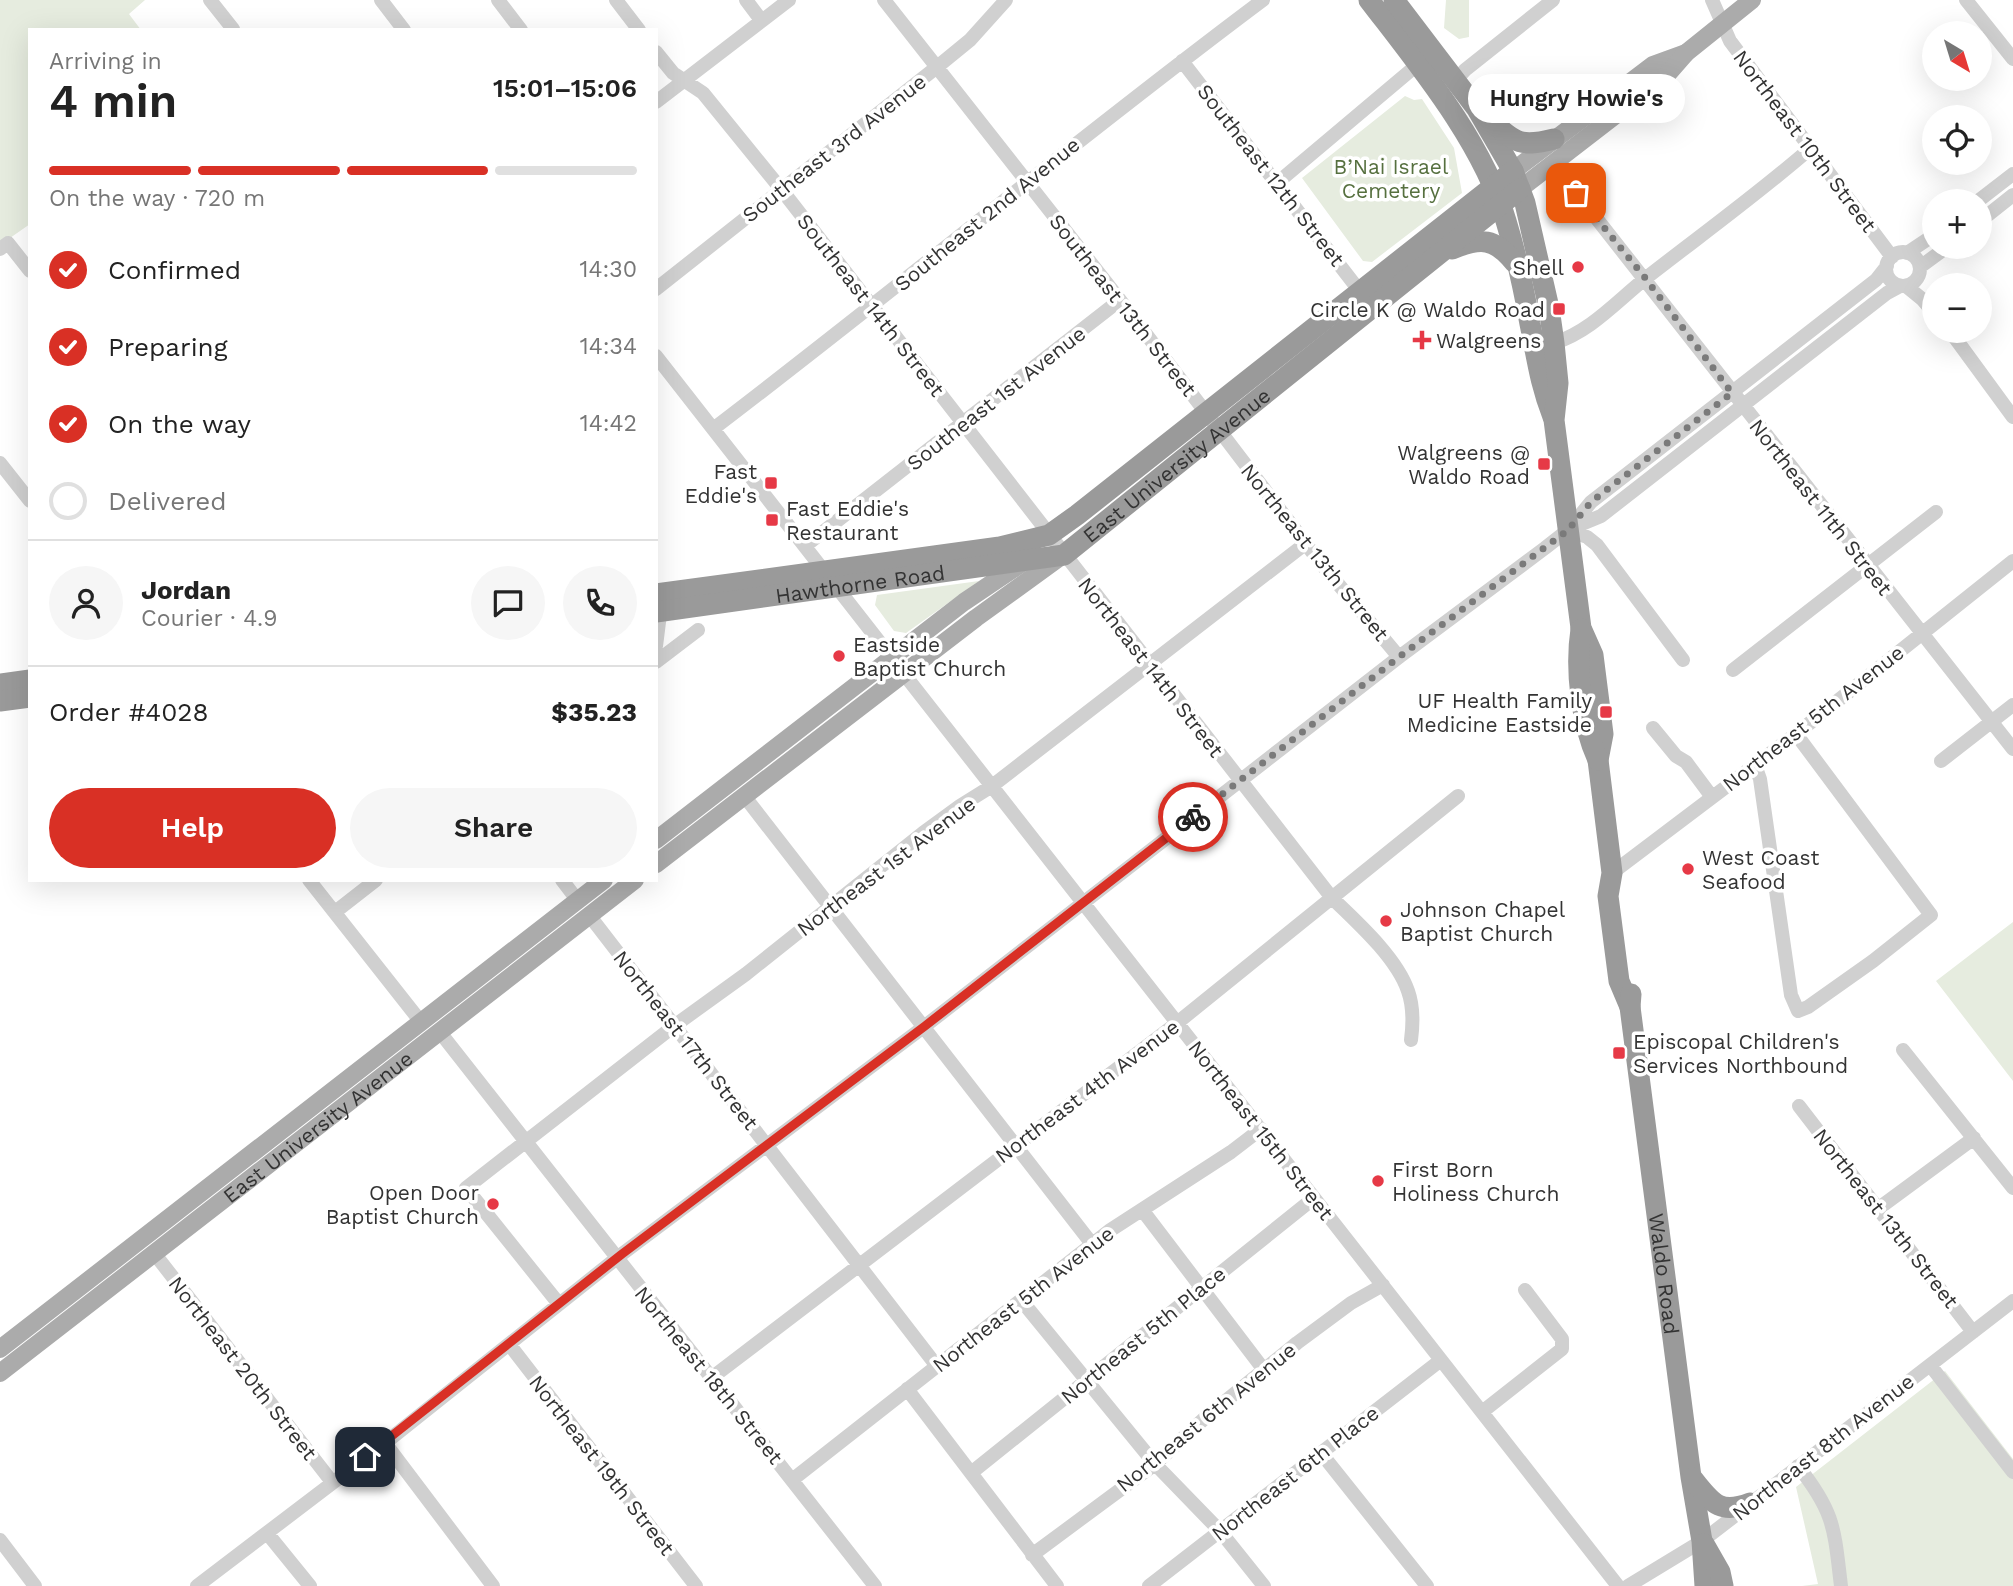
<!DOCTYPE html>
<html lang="en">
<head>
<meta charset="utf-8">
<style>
  body { margin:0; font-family:"Work Sans",sans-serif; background:#f6f6f6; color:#222; height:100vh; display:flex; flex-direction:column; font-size:26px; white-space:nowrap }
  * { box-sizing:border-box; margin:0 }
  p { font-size:23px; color:#767676 }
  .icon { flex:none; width:38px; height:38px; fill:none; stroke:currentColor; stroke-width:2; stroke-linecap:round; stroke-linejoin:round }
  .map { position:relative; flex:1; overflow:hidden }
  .drawer { position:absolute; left:28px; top:28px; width:630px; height:854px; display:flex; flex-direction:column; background:#fff; border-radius:0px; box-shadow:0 7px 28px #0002 }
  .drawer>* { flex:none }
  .needle { width:46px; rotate:142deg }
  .fabs { position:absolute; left:1922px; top:21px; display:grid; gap:14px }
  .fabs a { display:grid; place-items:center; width:70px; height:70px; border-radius:50%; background:#fff; box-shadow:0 7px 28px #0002; font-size:35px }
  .pin { position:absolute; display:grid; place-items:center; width:60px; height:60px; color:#fff; margin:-30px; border-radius:14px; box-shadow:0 4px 10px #0006 }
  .courier { position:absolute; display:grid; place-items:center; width:70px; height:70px; margin:-35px; border:5px solid #d93025; border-radius:50%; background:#fff; color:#222; box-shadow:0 2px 9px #0007 }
  .bubble { position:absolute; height:49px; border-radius:24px; background:#fff; box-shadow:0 7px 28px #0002; font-size:23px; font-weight:600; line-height:49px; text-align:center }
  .overview em { font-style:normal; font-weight:600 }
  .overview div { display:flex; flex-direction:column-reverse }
  .overview { display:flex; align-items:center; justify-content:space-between; height:119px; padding:0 21px }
  h1 { font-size:46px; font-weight:600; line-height:52px }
  .bar { display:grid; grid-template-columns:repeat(4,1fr); gap:10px 7px; align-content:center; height:84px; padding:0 21px }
  .bar i { height:9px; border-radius:5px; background:#e0e0e0 }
  .bar .current { background:#d93025 }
  .bar p { grid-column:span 4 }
  .line { display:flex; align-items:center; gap:18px; padding:0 21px; border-top:2px solid #e0e0e0 }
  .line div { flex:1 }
  .round { display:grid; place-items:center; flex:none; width:74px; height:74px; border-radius:37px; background:#f6f6f6 }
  ol { padding:0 21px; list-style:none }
  li { display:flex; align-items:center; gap:21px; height:77px }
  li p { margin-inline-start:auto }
  li .icon { padding:7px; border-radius:50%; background:#d93025; color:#fff; stroke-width:4 }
  li:last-child { color:#767676 }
  li i { width:38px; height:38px; border:4px solid #e0e0e0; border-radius:50% }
  .button { display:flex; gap:14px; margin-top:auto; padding:14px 21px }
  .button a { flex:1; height:80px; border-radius:42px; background:#d93025; color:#fff; font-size:28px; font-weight:600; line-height:80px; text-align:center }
  .button a+a { background:#f6f6f6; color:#222 }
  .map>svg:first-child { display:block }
  .green { fill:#e6ecdf }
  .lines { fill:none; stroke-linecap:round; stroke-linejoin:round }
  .minor { stroke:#d0d0d0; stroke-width:14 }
  .major { stroke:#ababab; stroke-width:18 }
  .highway { stroke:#9a9a9a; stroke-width:21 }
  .done { stroke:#7a7a7a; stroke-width:7; stroke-dasharray:0 12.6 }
  .route { stroke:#d93025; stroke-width:9 }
  .poi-dot { fill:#e63946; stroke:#fff; stroke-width:2.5 }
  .labels { text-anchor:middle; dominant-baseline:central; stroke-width:7; stroke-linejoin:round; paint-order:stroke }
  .street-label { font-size:21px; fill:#333; stroke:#fff }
  .park-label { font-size:21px; fill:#56703f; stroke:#fff }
  .poi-label { font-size:21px; fill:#333; stroke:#fff; text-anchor:start }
</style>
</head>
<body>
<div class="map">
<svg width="2013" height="1586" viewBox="0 0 2013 1586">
  <rect width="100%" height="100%" fill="#fff"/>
  <!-- green -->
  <path class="green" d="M0,0h145l-16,14 12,16h-111v194l-30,21z
    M1446,0h23v37l-10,2 -15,-11z
    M1405,96l9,4 8,-1 32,49 8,45 -90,69 -9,-1 -61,-83z
    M979,581l-73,52 -12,-2 -19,-26 2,-10z
    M2013,922v159l-77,-100z
    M1945,1371l68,88v127h-211l16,-2 -22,-97z"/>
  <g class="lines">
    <!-- minor -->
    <path class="minor" d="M210,0l23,29
      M381,0l23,30
      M498,0l23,30
      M616,0l23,30
      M746,0l15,20
      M884,0l236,300 199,261 80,96
      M1712,0l18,41 162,216
      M1966,0l47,59
      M656,52l17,21 30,20 78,96 551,709c25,24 65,60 76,93 5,14 5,34 3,49
      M1182,61l183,237
      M1456,80l9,-10 88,-70
      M656,102l133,-102
      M1553,163l460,586
      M1277,183l146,-123
      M1978,201l35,-27
      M1979,222l34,-27
      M0,249l8,-6 22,28
      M1886 269a17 17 0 1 1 34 0a17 17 0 1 1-34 0Z
      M1907,253l27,-18
      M1920,267l27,-20
      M1906,286l16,13 12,14
      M656,289l281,-222 33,-27 36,-40
      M1950,331l63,86
      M1554,343c36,-11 63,-42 92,-65 55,-43 112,-84 166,-131
      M656,356l236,302
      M713,429c185,-141 364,-290 550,-429
      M0,463l30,38
      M1572,528l29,-12 286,-223 13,-7
      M1568,530l19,7 10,8 86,115
      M805,546l315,-246
      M656,646l5,-40
      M656,662l42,-32
      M1733,670l203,-158
      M904,674l714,912
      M1653,728l23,28 10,6 26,35
      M1941,761l72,-56
      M1755,765l5,14 31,216 7,16 10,-4 65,-46 58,-46 -135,-181
      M745,797l347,447
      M1612,873l184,-139 217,-173
      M309,880l112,142
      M562,880l16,21
      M335,912l41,-32
      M589,915l347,450
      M439,1031l436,555
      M1903,1050l110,138
      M1799,1106l174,226
      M1879,1208l95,-70
      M1143,1211l121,159
      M154,1253l178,229
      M1021,1300l134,164 65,67 44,55
      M559,1304l-93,-116 208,-162 72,-52 177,-141 37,-27 32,-20 313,-242
      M509,1344l187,242
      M1930,1365l83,107
      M710,1379l467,-356 281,-227
      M907,1389l150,197
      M1482,1412l80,-63v-10l-37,-49
      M385,1443l108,143
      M1321,1453l106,133
      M1798,1466c37,47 36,62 43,120
      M971,1473l343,-275
      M792,1480l317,-249 122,-79 30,-23
      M267,1533l43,53
      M0,1540l35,46
      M1032,1555l123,-91 51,-47 91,-74 54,-40 32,-18
      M197,1586l188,-143 237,-189 303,-228 474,-369 146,-109 23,-18 23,-28 285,-222 11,-14
      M1149,1586l292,-226
      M1628,1586l74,-45 311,-240"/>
    <!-- major -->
    <g class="major">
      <path d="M1513,171l140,-106 33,-12"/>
      <path d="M1520,189l145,-112 21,-24 66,-53"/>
      <path d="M656,840l308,-238 61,-41"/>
      <path d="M656,864l320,-246 87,-63"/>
      <path d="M0,1349l604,-469"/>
      <path id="s1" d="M0,1373l635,-493"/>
    </g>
    <!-- highway -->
    <g class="highway">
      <path d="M1369,0c49,64 114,142 137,221 10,33 18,69 24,103 7,34 10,60 23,93"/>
      <path d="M1394,0l83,109 36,62 12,32 24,105 5,35 4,40 -4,37 27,208 12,27 10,79 -5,26 14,113 -4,23 11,85 11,26"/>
      <path d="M1491,121c25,23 31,26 63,18"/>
      <path d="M1452,249c29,-12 43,-11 63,14"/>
      <path d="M656,594l344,-47 49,-12 28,-20 436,-344"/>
      <path id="s2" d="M656,612l408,-57 456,-366"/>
      <path d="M1581,629c-6,40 0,94 17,131"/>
      <path d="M0,684l30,-4"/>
      <path d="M0,701l30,-4"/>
      <path id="s3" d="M1631,994l-1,13 61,470 11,64 3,45"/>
      <path d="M1692,1478c20,24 26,37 58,25"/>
      <path d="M1704,1544l16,28 3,14"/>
    </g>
  </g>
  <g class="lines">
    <!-- done -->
    <path class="done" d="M1193,817l206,-160 169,-127 23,-28 141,-109 -86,-114 -70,-86"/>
    <!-- route -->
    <path class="route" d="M365,1457l257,-203 303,-228 268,-209"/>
  </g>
  <!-- markers -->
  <g class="poi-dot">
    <circle cx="1578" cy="267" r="7"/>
    <rect x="1552" y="302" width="14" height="14" rx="3.5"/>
    <path d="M1418.5 329.5h7v7h7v7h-7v7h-7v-7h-7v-7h7z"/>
    <rect x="1537" y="457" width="14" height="14" rx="3.5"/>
    <rect x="764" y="476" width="14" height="14" rx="3.5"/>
    <rect x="765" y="513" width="14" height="14" rx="3.5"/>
    <circle cx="839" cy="656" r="7"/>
    <rect x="1599" y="705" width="14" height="14" rx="3.5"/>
    <circle cx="1688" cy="869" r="7"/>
    <circle cx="1386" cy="921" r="7"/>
    <rect x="1612" y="1046" width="14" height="14" rx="3.5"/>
    <circle cx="1378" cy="1181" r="7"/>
    <circle cx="493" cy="1204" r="7"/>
  </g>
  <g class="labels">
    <!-- street labels -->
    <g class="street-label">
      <text transform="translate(1805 141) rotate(53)">Northeast 10th Street</text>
      <text transform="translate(834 148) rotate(-38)">Southeast 3rd Avenue</text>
      <text transform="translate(1271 175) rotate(52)">Southeast 12th Street</text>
      <text transform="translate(987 214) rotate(-39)">Southeast 2nd Avenue</text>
      <text transform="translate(871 305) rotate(52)">Southeast 14th Street</text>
      <text transform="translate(1123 305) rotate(52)">Southeast 13th Street</text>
      <text transform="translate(996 398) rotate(-38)">Southeast 1st Avenue</text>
      <text stroke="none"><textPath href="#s2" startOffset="556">East University Avenue</textPath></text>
      <text transform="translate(1821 507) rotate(52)">Northeast 11th Street</text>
      <text transform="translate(1315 552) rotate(51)">Northeast 13th Street</text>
      <text stroke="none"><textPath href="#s2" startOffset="206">Hawthorne Road</textPath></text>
      <text transform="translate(1151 667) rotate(52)">Northeast 14th Street</text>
      <text transform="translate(1813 718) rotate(-38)">Northeast 5th Avenue</text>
      <text transform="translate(886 866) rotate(-37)">Northeast 1st Avenue</text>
      <text transform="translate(686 1040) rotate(52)">Northeast 17th Street</text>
      <text transform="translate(1087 1091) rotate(-37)">Northeast 4th Avenue</text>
      <text stroke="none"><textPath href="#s1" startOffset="402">East University Avenue</textPath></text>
      <text transform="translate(1261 1130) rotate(52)">Northeast 15th Street</text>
      <text transform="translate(1886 1218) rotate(52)">Northeast 13th Street</text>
      <text stroke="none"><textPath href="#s3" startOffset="282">Waldo Road</textPath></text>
      <text transform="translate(1023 1299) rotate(-38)">Northeast 5th Avenue</text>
      <text transform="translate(1143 1335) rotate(-39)">Northeast 5th Place</text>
      <text transform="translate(243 1368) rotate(52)">Northeast 20th Street</text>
      <text transform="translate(709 1375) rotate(51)">Northeast 18th Street</text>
      <text transform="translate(1206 1417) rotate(-39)">Northeast 6th Avenue</text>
      <text transform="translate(1823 1447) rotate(-38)">Northeast 8th Avenue</text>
      <text transform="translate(602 1465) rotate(52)">Northeast 19th Street</text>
      <text transform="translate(1295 1473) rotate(-38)">Northeast 6th Place</text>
    </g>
    <!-- park labels -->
    <g class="park-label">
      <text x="1391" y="166">B’Nai Israel<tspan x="1391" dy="24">Cemetery</tspan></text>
    </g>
    <!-- poi labels -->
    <g class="poi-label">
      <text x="1564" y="267" text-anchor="end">Shell</text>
      <text x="1545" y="309" text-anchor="end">Circle K @ Waldo Road</text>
      <text x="1436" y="340">Walgreens</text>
      <text x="1530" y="452" text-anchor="end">Walgreens @<tspan x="1530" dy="24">Waldo Road</tspan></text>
      <text x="757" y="471" text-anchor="end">Fast<tspan x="757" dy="24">Eddie's</tspan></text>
      <text x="786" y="508">Fast Eddie's<tspan x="786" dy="24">Restaurant</tspan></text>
      <text x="853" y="644">Eastside<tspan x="853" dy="24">Baptist Church</tspan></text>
      <text x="1592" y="700" text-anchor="end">UF Health Family<tspan x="1592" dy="24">Medicine Eastside</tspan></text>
      <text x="1702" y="857">West Coast<tspan x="1702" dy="24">Seafood</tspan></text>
      <text x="1400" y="909">Johnson Chapel<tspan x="1400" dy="24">Baptist Church</tspan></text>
      <text x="1633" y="1041">Episcopal Children's<tspan x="1633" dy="24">Services Northbound</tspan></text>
      <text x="1392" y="1169">First Born<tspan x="1392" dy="24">Holiness Church</tspan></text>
      <text x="479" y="1192" text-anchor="end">Open Door<tspan x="479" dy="24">Baptist Church</tspan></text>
    </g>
  </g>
</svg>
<div class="fabs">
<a><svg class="needle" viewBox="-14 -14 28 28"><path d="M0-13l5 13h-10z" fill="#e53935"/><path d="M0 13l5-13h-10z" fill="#767676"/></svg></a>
<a><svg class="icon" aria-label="locate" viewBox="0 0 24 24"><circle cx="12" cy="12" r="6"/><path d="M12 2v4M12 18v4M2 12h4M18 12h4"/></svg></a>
<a>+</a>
<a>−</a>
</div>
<div class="pin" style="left:1576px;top:193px;background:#ea580c"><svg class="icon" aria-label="bag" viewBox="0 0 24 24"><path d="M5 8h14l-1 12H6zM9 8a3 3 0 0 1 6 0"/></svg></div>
<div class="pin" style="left:365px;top:1457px;background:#1f2937"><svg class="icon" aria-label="home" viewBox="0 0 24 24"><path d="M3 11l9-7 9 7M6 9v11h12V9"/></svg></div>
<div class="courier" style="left:1193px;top:817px"><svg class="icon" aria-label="bike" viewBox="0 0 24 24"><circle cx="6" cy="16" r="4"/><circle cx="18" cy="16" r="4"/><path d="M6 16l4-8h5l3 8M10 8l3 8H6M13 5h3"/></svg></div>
<div class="bubble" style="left:1468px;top:74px;width:217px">Hungry Howie's</div>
<section class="drawer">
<div class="overview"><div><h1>4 min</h1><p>Arriving in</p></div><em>15:01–15:06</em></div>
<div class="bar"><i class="current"></i><i class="current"></i><i class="current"></i><i></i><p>On the way · 720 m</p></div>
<ol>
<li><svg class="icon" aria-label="check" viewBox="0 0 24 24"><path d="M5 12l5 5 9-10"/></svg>Confirmed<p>14:30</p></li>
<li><svg class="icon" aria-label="check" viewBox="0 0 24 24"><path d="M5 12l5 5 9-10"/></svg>Preparing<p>14:34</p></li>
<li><svg class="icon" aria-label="check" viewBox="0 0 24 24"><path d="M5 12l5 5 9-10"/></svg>On the way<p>14:42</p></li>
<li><i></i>Delivered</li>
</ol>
<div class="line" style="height:126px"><a class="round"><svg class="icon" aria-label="person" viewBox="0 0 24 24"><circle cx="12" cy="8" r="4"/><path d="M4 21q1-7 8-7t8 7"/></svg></a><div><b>Jordan</b><p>Courier · 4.9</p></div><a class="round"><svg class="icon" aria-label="chat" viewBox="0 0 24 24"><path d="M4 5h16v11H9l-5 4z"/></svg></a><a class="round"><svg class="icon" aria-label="phone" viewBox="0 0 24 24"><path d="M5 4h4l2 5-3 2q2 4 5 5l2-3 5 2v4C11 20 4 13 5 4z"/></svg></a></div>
<div class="line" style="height:91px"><div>Order #4028</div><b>$35.23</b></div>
<div class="button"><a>Help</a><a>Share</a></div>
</section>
</div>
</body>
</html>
